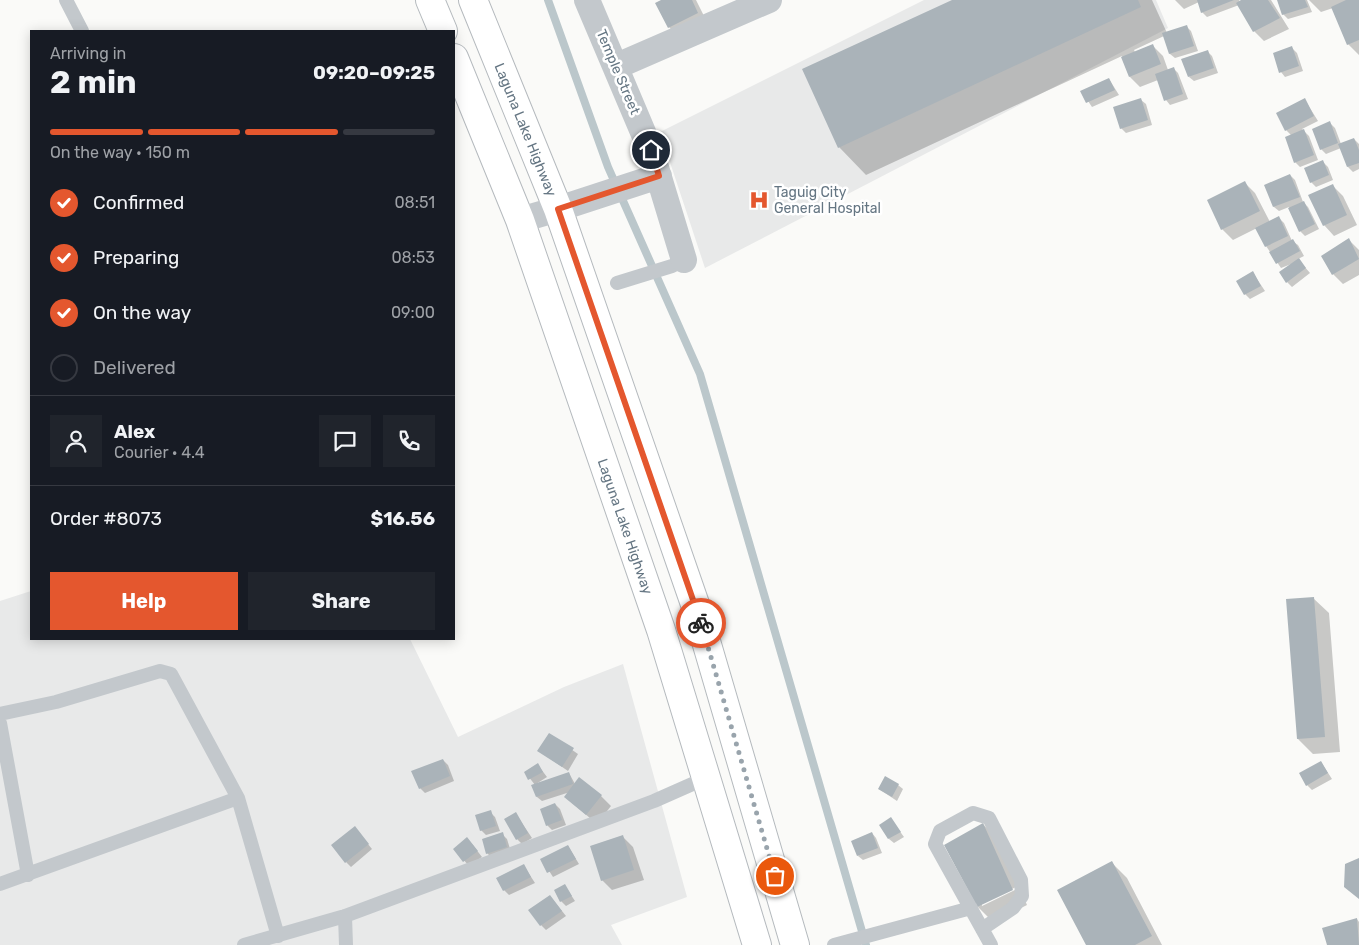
<!DOCTYPE html>
<html lang="en">
<head>
<meta charset="utf-8">
<style>
  body { margin:0; font-family:Rubik,sans-serif; background:#20242c; color:#f1f3f6; height:100vh; display:flex; flex-direction:column; font-size:19px; white-space:nowrap }
  * { box-sizing:border-box; margin:0 }
  p { font-size:16px; color:#9ea1a6 }
  .icon { flex:none; width:28px; height:28px; fill:none; stroke:currentColor; stroke-width:2; stroke-linecap:round; stroke-linejoin:round }
  .map { position:relative; flex:1; overflow:hidden }
  .side { position:absolute; left:30px; top:30px; width:425px; height:610px; display:flex; flex-direction:column; background:#171b24; border-radius:0px; box-shadow:0 2px 12px #0003 }
  .side>* { flex:none }
  .pin { position:absolute; display:grid; place-items:center; width:42px; height:42px; color:#fff; margin:-21px; border:2px solid #fff; border-radius:50%; box-shadow:0 1px 5px #0007 }
  .courier { position:absolute; display:grid; place-items:center; width:50px; height:50px; margin:-25px; border:4px solid #e4572e; border-radius:50%; background:#fff; color:#222; box-shadow:0 1px 6px #0007 }
  .head em { font-style:normal; font-weight:700 }
  .head div { display:flex; flex-direction:column-reverse }
  .head { display:flex; align-items:center; justify-content:space-between; height:85px; padding:0 20px }
  h1 { font-size:32px; font-weight:700; line-height:38px }
  .bar { display:grid; grid-template-columns:repeat(4,1fr); gap:8px 5px; align-content:center; height:60px; padding:0 20px }
  .bar i { height:6px; border-radius:4px; background:#363941 }
  .bar .selected { background:#e4572e }
  .bar p { grid-column:span 4 }
  .line { display:flex; align-items:center; gap:12px; padding:0 20px; border-top:1px solid #363941 }
  .line div { flex:1 }
  .round { display:grid; place-items:center; flex:none; width:52px; height:52px; border-radius:0px; background:#20242c }
  ol { padding:0 20px; list-style:none }
  li { display:flex; align-items:center; gap:15px; height:55px }
  li p { margin-inline-start:auto }
  li .icon { padding:5px; border-radius:50%; background:#e4572e; color:#fff; stroke-width:4 }
  li:last-child { color:#9ea1a6 }
  li i { width:28px; height:28px; border:2px solid #363941; border-radius:50% }
  .primary-button { display:flex; gap:10px; margin-top:auto; padding:10px 20px }
  .primary-button a { flex:1; height:58px; border-radius:0px; background:#e4572e; color:#fff; font-size:20px; font-weight:700; line-height:58px; text-align:center }
  .primary-button a+a { background:#20242c; color:#f1f3f6 }
  .map>svg:first-child { display:block }
  .built { fill:#e8e9e9 }
  .shadow { fill:#0003; fill-rule:evenodd }
  .lines { fill:none; stroke-linecap:round; stroke-linejoin:round }
  .stream { stroke:#bbc7cb; stroke-width:8 }
  .building { fill:#aab3b9 }
  .primary-casing { stroke:#b5babe; stroke-width:30 }
  .service { stroke:#c3c8cc; stroke-width:14 }
  .minor { stroke:#c3c8cc; stroke-width:26 }
  .primary { stroke:#fff; stroke-width:28 }
  .done { stroke:#99a4ac; stroke-width:5; stroke-dasharray:0 9 }
  .route { stroke:#e4572e; stroke-width:6 }
  .labels { text-anchor:middle; dominant-baseline:central; stroke-width:5; stroke-linejoin:round; paint-order:stroke }
  .street-label { font-size:14px; fill:#657683; stroke:#fff }
  .poi-label { font-size:14px; fill:#657683; stroke:#fff; text-anchor:start }
</style>
</head>
<body>
<div class="map">
<svg width="1359" height="945" viewBox="0 0 1359 945">
  <rect width="100%" height="100%" fill="#fafaf8"/>
  <!-- built -->
  <path class="built" d="M924,0h232l12,28 -463,240 -45,-136z
    M31,591v48h379l48,98 106,-50 59,-23 64,233 -76,28 11,20h-622v-344z"/>
  <!-- shadow -->
  <path class="shadow" d="M664,0h32l12,24 -29,14 -10,-11z
    M954,0h198l15,33 19,-7 5,5 7,20 -23,7 -5,-4 -6,-18 -30,14 1,2 17,-7 11,11 5,14 6,-1 4,4 10,26 -18,6 -4,-5 -8,-20 -18,7 -10,-10 -8,-21 -256,119 -27,-28z
    M1175,0h64l1,2 4,-2h27l18,29 -25,12 -10,-10 -15,-26 -32,12 -5,-5 -3,-10 -15,7z
    M1278,0h29l5,12 -24,7 -5,-5z
    M1309,0h50v55l-11,-11 -15,-36 -12,4z
    M1292,48l5,5 6,18 -18,6 -4,-5z
    M1207,51l5,5 6,17 -24,8 -5,-4z
    M1109,79l10,16 -27,12 -10,-15z
    M1141,100l5,4 6,21 -26,8 -5,-5z
    M1305,100l13,21 -16,8 7,7 9,24 -18,7 -5,-5 -4,-27 -5,-5z
    M1330,123l5,5 6,16 13,-5 5,5v25l-6,3 -5,-5 -7,-19 -15,6 -5,-5z
    M1323,162l5,5 5,13 -17,7 -5,-5z
    M1290,175l5,5 8,22 5,5 11,22 -14,7 -5,-5 -11,-24 -10,4 -5,-4 -8,-22z
    M1245,183l10,10 15,29 9,-4 5,5 8,18 6,4 6,11 -6,3 12,14 -18,14 -5,-5 7,-19 -13,5 -15,-22 -9,-18 -24,12 -11,-11z
    M1332,185l11,11 14,29 -23,11 -10,-11z
    M1349,240l10,10v25l-16,9 -10,-10z
    M1253,273l12,18 -15,8 -5,-5z
    M1313,598l16,15 11,139 -27,2 -15,-15z
    M549,734l29,20 -10,17 -29,-20z
    M443,760l5,5 6,16 -29,12 -5,-5z
    M1321,762l11,17 -20,11 -5,-5z
    M538,765l9,12 -11,7 33,-11 6,11 26,12 10,10 -14,18 -32,-27 5,-5 -28,9 -5,-4 -2,-12 -10,-13z
    M898,785l5,4 -6,12 -18,-12z
    M555,804l5,5 6,16 -14,5 -5,-5z
    M490,812l5,5 5,14 -14,4 -5,-5z
    M516,814l16,24 -10,6 -5,-5z
    M891,819l13,18 -10,6 -5,-4z
    M983,824l15,16 29,65 -34,17 -15,-15zM1018,886l1,2 -37,18v-2z
    M359,833l13,16 -21,18 -5,-5z
    M872,833l4,5 6,15 -19,7 -5,-4z
    M502,834l5,5 4,13 -19,6 -5,-5z
    M623,837l10,10 11,33 -32,10 -10,-10z
    M472,844l10,13 -13,9 -15,-17z
    M568,846l11,18 -26,13 -11,-17z
    M1111,862l16,16 35,67h-74z
    M524,866l11,17 -26,12 -5,-5z
    M565,886l10,15 -9,5 -5,-5z
    M550,896l16,20 -20,14 -5,-5z
    M1357,919l2,3v23h-31z"/>
  <g class="lines">
    <!-- stream -->
    <path class="stream" d="M548,0l60,167 92,207 166,571"/>
  </g>
  <!-- building -->
  <path class="building" d="M661,0h31l6,13 -30,15 -13,-25z
    M952,0h186l3,7 -303,141 -36,-79z
    M1197,0h37l-33,13z
    M1241,0h27l12,18 -27,14 -17,-29z
    M1277,0h28l3,7 -26,8z
    M1346,0h13v40l-12,5 -16,-38z
    M1187,25l7,21 -25,8 -7,-21z
    M1153,44l8,20 -32,13 -8,-20z
    M1292,46l7,20 -20,7 -6,-20z
    M1208,50l6,18 -26,9 -7,-18z
    M1174,67l9,27 -19,7 -9,-27z
    M1109,78l6,12 -29,13 -6,-12z
    M1141,98l7,22 -28,9 -7,-22z
    M1305,98l9,18 -29,15 -9,-18z
    M1330,121l8,22 -18,7 -8,-21z
    M1304,129l10,26 -20,8 -9,-26z
    M1354,138l5,12v13l-12,4 -9,-23z
    M1323,160l6,15 -19,8 -6,-15z
    M1290,174l10,23 -27,10 -9,-22z
    M1245,181l15,30 -39,19 -14,-30z
    M1333,184l14,31 -24,11 -15,-31z
    M1304,201l11,23 -16,8 -11,-24z
    M1279,216l9,20 -23,11 -10,-19z
    M1349,238l10,21 -27,16 -11,-19z
    M1293,239l7,12 -24,13 -7,-12z
    M1299,258l7,10 -20,15 -7,-11z
    M1253,271l8,15 -17,9 -8,-14z
    M1314,597l11,140 -28,2 -11,-140z
    M549,733l25,15 -12,19 -25,-16z
    M443,759l7,17 -31,13 -8,-18z
    M1321,761l7,12 -22,13 -7,-13z
    M538,763l5,9 -15,8 -4,-8z
    M569,772l4,12 -37,13 -5,-12z
    M885,776l14,8 -7,13 -14,-8z
    M579,777l23,18 -16,20 -22,-18z
    M555,803l7,17 -16,6 -6,-17z
    M491,810l5,16 -16,5 -5,-16z
    M516,812l12,21 -12,7 -12,-21z
    M891,817l10,15 -13,7 -9,-14z
    M983,823l30,67 -36,17 -33,-62z
    M355,826l14,18 -24,19 -14,-18z
    M503,832l4,15 -21,7 -4,-15z
    M872,832l6,16 -21,8 -6,-15z
    M623,835l11,35 -33,11 -11,-35z
    M467,837l11,14 -15,11 -10,-13z
    M568,845l8,14 -29,14 -7,-14z
    M1359,858v41l-15,-12 1,-23z
    M1112,861l40,75 -17,9h-49l-29,-55z
    M524,864l7,13 -28,14 -7,-13z
    M565,884l7,12 -12,6 -6,-12z
    M550,895l12,16 -22,15 -12,-16z
    M1357,918l2,27h-32l-5,-17z"/>
  <g class="lines">
    <defs>
      <g id="primary">
        <path d="M430,0l13,31"/>
        <path id="s1" d="M473,0l85,209 138,398 99,338"/>
        <path id="s2" d="M454,58l66,162 141,410 96,315"/>
      </g>
    </defs>
    <!-- primary casing -->
    <use href="#primary" class="primary-casing"/>
    <!-- service -->
    <path class="service" d="M66,0l16,31
      M617,283l55,-17 12,-6
      M0,714l56,-12 104,-31 11,3 67,124 40,138
      M0,723l28,152
      M0,884l238,-86
      M345,916l1,29
      M982,929l31,-21 9,-12 -1,-16 -32,-62 -16,-5 -33,18 -5,13 56,101
      M244,945l101,-29 309,-115 52,-23
      M834,945l137,-37"/>
    <!-- minor -->
    <path class="minor" d="M587,0l64,151 33,109
      M617,66l152,-66
      M520,220l38,-11 101,-33"/>
    <!-- primary -->
    <use href="#primary" class="primary"/>
  </g>
  <g class="lines">
    <!-- done -->
    <path class="done" d="M701,623l74,253"/>
    <!-- route -->
    <path class="route" d="M651,150l8,26 -101,33 143,414"/>
  </g>
  <!-- icons -->
  <defs>
    <symbol id="hospital-bare" viewBox="-9 -9 18 18"><path d="M-5-5h3v3.5h4V-5h3V5h-3V1.5h-4V5h-3Z" fill="#e4572e" stroke="#fff" stroke-width="2.5" paint-order="stroke"/></symbol>
  </defs>
  <g fill-rule="evenodd">
    <use href="#hospital-bare" x="745" y="186" width="28" height="28"/>
  </g>
  <g class="labels">
    <!-- street labels -->
    <g class="street-label">
      <text transform="translate(618 72) rotate(67)">Temple Street</text>
      <text stroke="none"><textPath href="#s1" startOffset="140">Laguna Lake Highway</textPath></text>
      <text stroke="none"><textPath href="#s2" startOffset="499">Laguna Lake Highway</textPath></text>
    </g>
    <!-- poi labels -->
    <g class="poi-label">
      <text x="774" y="192">Taguig City<tspan x="774" dy="16">General Hospital</tspan></text>
    </g>
  </g>
</svg>
<div class="pin" style="left:775px;top:876px;background:#ea580c"><svg class="icon" aria-label="bag" viewBox="0 0 24 24"><path d="M5 8h14l-1 12H6zM9 8a3 3 0 0 1 6 0"/></svg></div>
<div class="pin" style="left:651px;top:150px;background:#1f2937"><svg class="icon" aria-label="home" viewBox="0 0 24 24"><path d="M3 11l9-7 9 7M6 9v11h12V9"/></svg></div>
<div class="courier" style="left:701px;top:623px"><svg class="icon" aria-label="bike" viewBox="0 0 24 24"><circle cx="6" cy="16" r="4"/><circle cx="18" cy="16" r="4"/><path d="M6 16l4-8h5l3 8M10 8l3 8H6M13 5h3"/></svg></div>
<section class="side">
<div class="head"><div><h1>2 min</h1><p>Arriving in</p></div><em>09:20–09:25</em></div>
<div class="bar"><i class="selected"></i><i class="selected"></i><i class="selected"></i><i></i><p>On the way · 150 m</p></div>
<ol>
<li><svg class="icon" aria-label="check" viewBox="0 0 24 24"><path d="M5 12l5 5 9-10"/></svg>Confirmed<p>08:51</p></li>
<li><svg class="icon" aria-label="check" viewBox="0 0 24 24"><path d="M5 12l5 5 9-10"/></svg>Preparing<p>08:53</p></li>
<li><svg class="icon" aria-label="check" viewBox="0 0 24 24"><path d="M5 12l5 5 9-10"/></svg>On the way<p>09:00</p></li>
<li><i></i>Delivered</li>
</ol>
<div class="line" style="height:90px"><a class="round"><svg class="icon" aria-label="person" viewBox="0 0 24 24"><circle cx="12" cy="8" r="4"/><path d="M4 21q1-7 8-7t8 7"/></svg></a><div><b>Alex</b><p>Courier · 4.4</p></div><a class="round"><svg class="icon" aria-label="chat" viewBox="0 0 24 24"><path d="M4 5h16v11H9l-5 4z"/></svg></a><a class="round"><svg class="icon" aria-label="phone" viewBox="0 0 24 24"><path d="M5 4h4l2 5-3 2q2 4 5 5l2-3 5 2v4C11 20 4 13 5 4z"/></svg></a></div>
<div class="line" style="height:65px"><div>Order #8073</div><b>$16.56</b></div>
<div class="primary-button"><a>Help</a><a>Share</a></div>
</section>
</div>
</body>
</html>
